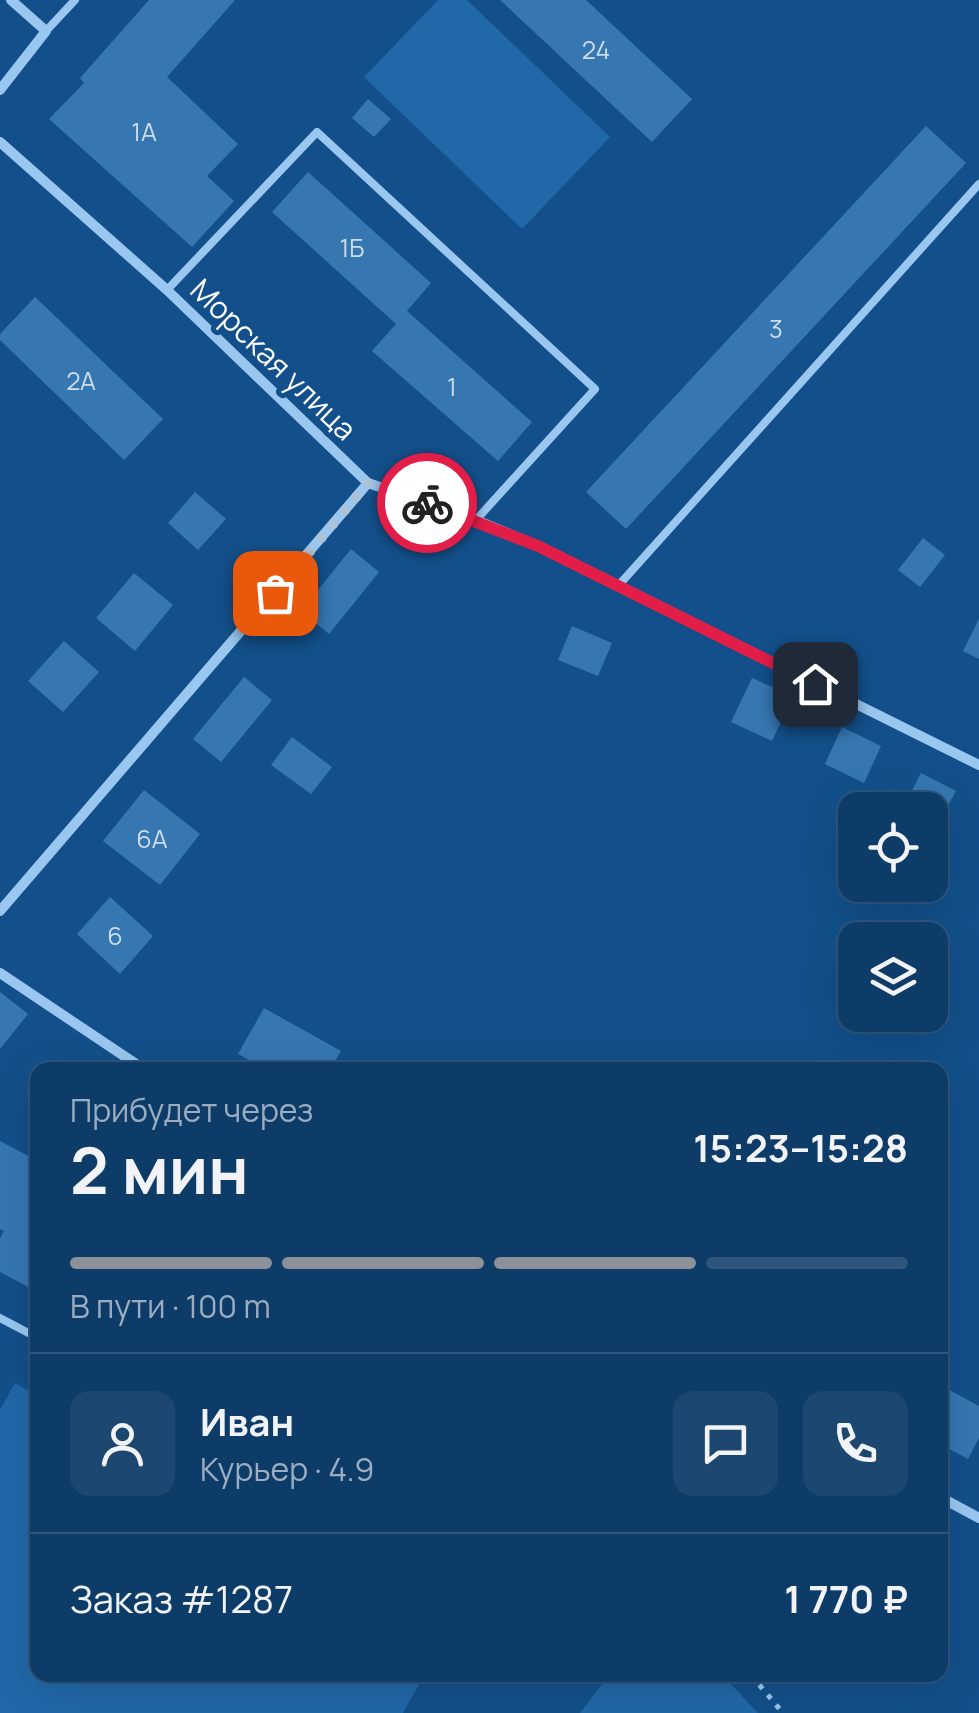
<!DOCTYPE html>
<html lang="ru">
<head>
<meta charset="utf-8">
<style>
  body { margin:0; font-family:Manrope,sans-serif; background:#1c4771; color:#f1f3f6; height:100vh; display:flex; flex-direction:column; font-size:38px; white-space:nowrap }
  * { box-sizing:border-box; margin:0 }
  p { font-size:32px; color:#9badc0 }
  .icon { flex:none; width:55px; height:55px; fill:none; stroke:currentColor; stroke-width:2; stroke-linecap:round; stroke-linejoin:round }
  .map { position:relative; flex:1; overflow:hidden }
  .details { position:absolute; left:30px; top:1062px; width:918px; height:620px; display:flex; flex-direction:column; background:#0e3c68; border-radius:20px; box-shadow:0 10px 40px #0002,0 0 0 2px #2e567c }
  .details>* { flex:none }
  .controls { position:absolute; left:838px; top:792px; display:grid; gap:20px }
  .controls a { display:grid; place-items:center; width:110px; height:110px; border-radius:20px; background:#0e3c68; box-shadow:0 10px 40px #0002,0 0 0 2px #2e567c; font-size:50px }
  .pin { position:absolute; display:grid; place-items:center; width:85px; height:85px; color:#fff; margin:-42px; border-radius:20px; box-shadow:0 5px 15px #0006 }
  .courier { position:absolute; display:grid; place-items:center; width:100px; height:100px; margin:-50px; border:8px solid #e11d48; border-radius:50%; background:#fff; color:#222; box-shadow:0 2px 12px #0007 }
  .headline em { font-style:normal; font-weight:700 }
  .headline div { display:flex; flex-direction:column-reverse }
  .headline { display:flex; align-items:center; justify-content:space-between; height:170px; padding:0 40px }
  h1 { font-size:65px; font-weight:700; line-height:75px }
  .bar { display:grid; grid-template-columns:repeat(4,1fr); gap:15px 10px; align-content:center; height:120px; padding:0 40px }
  .bar i { height:12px; border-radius:8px; background:#2e567c }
  .bar .selected { background:#8c9099 }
  .bar p { grid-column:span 4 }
  .line { display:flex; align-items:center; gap:25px; padding:0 40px; border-top:2px solid #2e567c }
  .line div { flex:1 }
  .round { display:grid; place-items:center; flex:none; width:105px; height:105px; border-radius:20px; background:#1c4771 }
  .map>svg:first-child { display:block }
  .green { fill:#2168a8 }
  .building { fill:#3677b2 }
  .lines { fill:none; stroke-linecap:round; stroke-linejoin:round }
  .path { stroke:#9ac7f0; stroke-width:5; stroke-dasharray:5 8; stroke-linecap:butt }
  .lane { stroke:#9ac7f0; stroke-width:8 }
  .street { stroke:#9ac7f0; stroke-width:10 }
  .done { stroke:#acc2d6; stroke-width:10; stroke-dasharray:0 18 }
  .route { stroke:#e11d48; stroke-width:12 }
  .labels { text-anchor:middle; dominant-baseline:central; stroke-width:10; stroke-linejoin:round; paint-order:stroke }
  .number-label { font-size:25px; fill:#cdddec }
  .street-label { font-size:30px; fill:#fff; stroke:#13508b }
</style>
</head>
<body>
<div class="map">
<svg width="979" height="1713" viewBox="0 0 979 1713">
  <rect width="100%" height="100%" fill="#13508b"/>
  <!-- green -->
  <path class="green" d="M438,0h29l143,137 -88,92 -158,-152z
    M15,1383l22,12 1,280h386l-21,38h-403v-303z
    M609,1675h105l14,6 30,32h-178z"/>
  <!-- building -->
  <path class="building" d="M149,0h86l-68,77 71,67 -31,32 27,25 -42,46 -143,-128 35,-36 -4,-5z
    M500,0h86l106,99 -40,43z
    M368,99l23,20 -17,18 -22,-19z
    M926,126l40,37 -340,366 -40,-37z
    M308,172l123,111 -24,28 125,111 -34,39 -126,-110 24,-27 -124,-112z
    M35,297l128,122 -39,41 -124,-120v-6z
    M195,492l31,27 -28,31 -30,-27z
    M923,538l22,17 -25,32 -22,-17z
    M351,549l28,23 -50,62 -28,-23z
    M134,573l39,32 -38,46 -39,-33z
    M979,619v40l-16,-8z
    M572,626l40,17 -14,33 -40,-16z
    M64,641l35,31 -36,40 -35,-31z
    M244,677l28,23 -51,62 -28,-23z
    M752,678l41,18 -21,45 -41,-19z
    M842,727l39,19 -17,37 -39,-19z
    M292,737l40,30 -21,27 -40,-29z
    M921,773l35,18 -15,27 -34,-18z
    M144,790l56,44 -40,51 -57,-44z
    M110,897l43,39 -33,38 -43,-40z
    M0,992l28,22 -28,35z
    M264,1008l77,43 -11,19h-63l-29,-16z
    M0,1141l38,20v131l-38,-20v-34l4,-7 -4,-2z
    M940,1385l39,21v32l-11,21 -28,-15z"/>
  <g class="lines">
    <!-- path -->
    <path class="path" d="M751,1675l32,38"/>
    <!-- lane -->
    <path class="lane" d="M46,31l29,-31
      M167,290l150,-158 278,257 -119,131
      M618,586l361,-402
      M0,1318l38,20"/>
    <!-- street -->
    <path class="street" d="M0,90l46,-59 -35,-31
      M0,142l167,148 201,193 108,37 62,26 441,219
      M0,911l368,-428
      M0,973l145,97
      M940,1497l39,21"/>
  </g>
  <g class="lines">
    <!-- done -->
    <path class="done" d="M275,593l93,-110 59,20"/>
    <!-- route -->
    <path class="route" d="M427,503l111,43 277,138"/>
  </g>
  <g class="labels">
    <!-- number labels -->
    <g class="number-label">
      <text x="596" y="49">24</text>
      <text x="144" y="131">1А</text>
      <text x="352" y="247">1Б</text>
      <text x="776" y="328">3</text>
      <text x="81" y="380">2А</text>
      <text x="452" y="386">1</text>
      <text x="152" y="838">6А</text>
      <text x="115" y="935">6</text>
    </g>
    <!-- street labels -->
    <g class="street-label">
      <text transform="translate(274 359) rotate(44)">Морская улица</text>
    </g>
  </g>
</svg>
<div class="controls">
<a><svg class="icon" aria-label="locate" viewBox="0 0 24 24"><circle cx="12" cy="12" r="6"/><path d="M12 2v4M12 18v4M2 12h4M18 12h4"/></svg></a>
<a><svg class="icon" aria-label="layers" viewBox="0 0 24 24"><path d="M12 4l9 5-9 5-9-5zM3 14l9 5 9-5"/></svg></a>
</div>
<div class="pin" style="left:275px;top:593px;background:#ea580c"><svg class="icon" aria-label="bag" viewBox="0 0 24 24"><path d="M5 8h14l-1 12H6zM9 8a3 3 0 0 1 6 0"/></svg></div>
<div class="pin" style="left:815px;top:684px;background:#1f2937"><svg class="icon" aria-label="home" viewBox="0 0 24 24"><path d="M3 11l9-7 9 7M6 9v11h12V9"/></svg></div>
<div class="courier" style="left:427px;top:503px"><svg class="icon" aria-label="bike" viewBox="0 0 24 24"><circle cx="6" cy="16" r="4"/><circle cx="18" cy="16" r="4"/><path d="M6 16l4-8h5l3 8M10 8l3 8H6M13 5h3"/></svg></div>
<section class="details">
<div class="headline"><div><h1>2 мин</h1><p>Прибудет через</p></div><em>15:23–15:28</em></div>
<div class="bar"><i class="selected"></i><i class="selected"></i><i class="selected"></i><i></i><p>В пути · 100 m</p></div>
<div class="line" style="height:180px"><a class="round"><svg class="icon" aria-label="person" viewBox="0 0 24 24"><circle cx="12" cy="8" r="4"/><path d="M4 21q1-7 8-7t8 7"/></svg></a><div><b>Иван</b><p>Курьер · 4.9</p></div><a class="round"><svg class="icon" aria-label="chat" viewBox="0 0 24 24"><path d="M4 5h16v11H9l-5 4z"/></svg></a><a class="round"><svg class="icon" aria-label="phone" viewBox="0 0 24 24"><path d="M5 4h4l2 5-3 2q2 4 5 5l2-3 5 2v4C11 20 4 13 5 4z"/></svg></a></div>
<div class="line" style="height:130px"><div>Заказ #1287</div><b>1 770 ₽</b></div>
</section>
</div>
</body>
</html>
